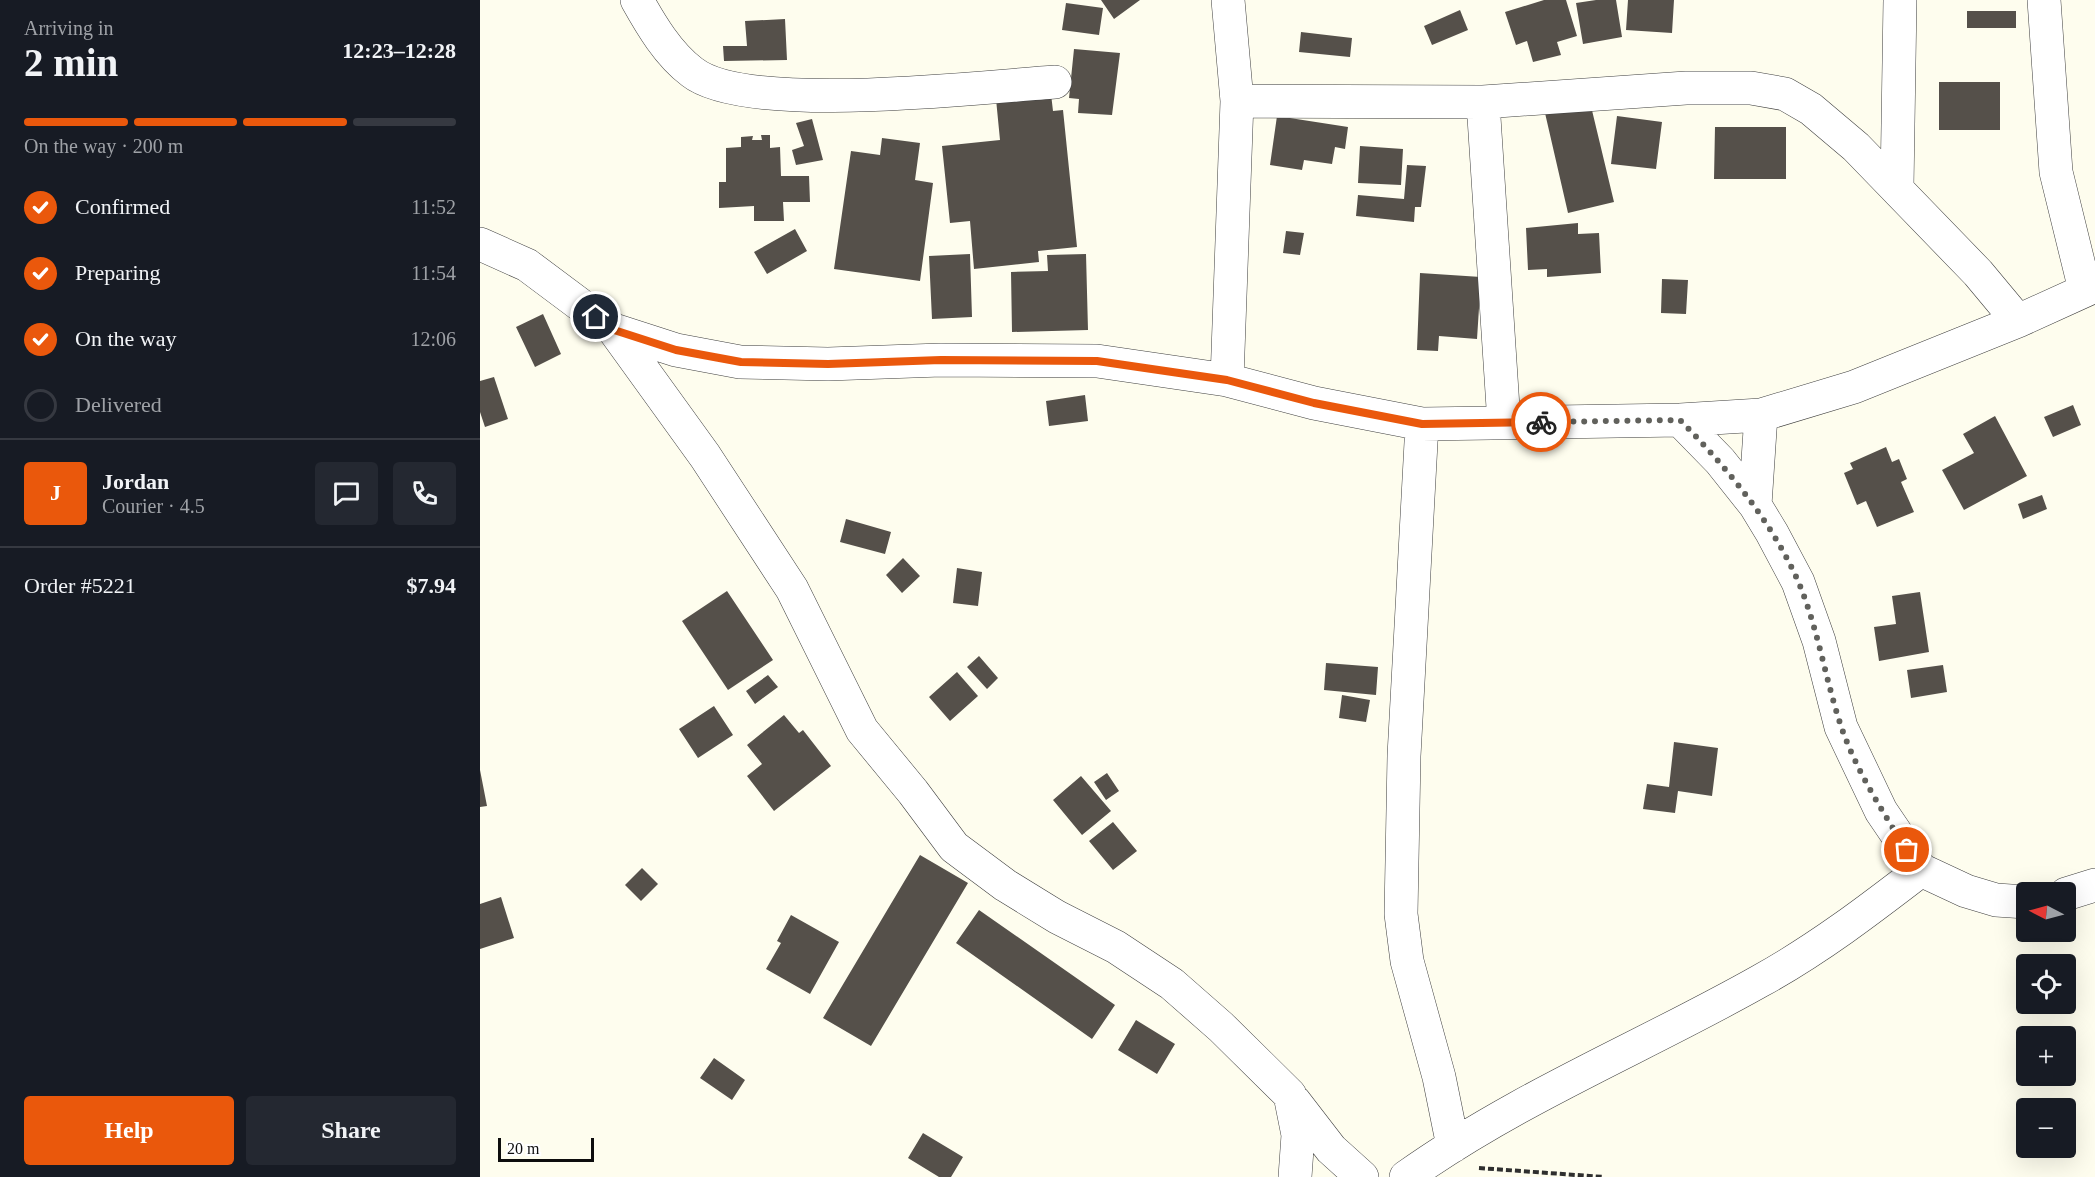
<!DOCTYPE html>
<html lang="en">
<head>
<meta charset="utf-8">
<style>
  body { margin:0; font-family:Georgia,serif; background:#242831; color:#f1f3f6; height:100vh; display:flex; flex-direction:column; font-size:22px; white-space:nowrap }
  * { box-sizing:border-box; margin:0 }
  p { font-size:20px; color:#9ea1a6 }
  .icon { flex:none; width:33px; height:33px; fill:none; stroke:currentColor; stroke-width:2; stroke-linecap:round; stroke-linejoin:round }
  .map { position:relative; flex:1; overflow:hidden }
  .panel { display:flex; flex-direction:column; background:#171b24; width:480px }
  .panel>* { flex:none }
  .needle { width:39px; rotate:276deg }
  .fabs { position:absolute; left:1536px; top:882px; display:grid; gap:12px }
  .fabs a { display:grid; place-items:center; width:60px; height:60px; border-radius:6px; background:#171b24; box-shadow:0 6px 24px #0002; font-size:30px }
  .scale { position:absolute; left:18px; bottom:15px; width:96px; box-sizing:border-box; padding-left:6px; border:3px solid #0d0d0d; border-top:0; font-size:16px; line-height:21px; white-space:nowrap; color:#0d0d0d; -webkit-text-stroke:4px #fff; paint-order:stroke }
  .pin { position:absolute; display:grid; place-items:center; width:51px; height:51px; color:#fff; margin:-26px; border:3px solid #fff; border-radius:50%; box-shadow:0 2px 6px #0007 }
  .courier { position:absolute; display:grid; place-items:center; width:60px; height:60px; margin:-30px; border:4px solid #ea580c; border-radius:50%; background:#fff; color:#222; box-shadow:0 2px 8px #0007 }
  .head em { font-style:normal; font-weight:700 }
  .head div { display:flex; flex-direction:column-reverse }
  .head { display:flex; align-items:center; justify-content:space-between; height:102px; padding:0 24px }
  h1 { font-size:39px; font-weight:700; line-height:45px }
  .bar { display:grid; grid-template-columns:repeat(4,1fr); gap:9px 6px; align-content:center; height:72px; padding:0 24px }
  .bar i { height:8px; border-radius:4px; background:#363941 }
  .bar .selected { background:#ea580c }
  .bar p { grid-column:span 4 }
  .line { display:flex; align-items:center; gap:15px; padding:0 24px; border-top:2px solid #363941 }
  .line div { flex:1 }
  .round { display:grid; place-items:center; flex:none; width:63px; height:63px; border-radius:6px; background:#242831 }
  ol { padding:0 24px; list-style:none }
  li { display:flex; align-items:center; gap:18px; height:66px }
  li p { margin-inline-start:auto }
  li .icon { padding:6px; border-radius:50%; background:#ea580c; color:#fff; stroke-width:4 }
  li:last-child { color:#9ea1a6 }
  li i { width:33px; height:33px; border:3px solid #363941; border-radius:50% }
  .action { display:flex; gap:12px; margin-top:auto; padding:12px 24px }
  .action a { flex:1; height:69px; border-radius:6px; background:#ea580c; color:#fff; font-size:24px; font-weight:700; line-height:69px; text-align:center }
  .action a+a { background:#242831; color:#f1f3f6 }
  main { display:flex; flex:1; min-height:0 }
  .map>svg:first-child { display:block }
  .building { fill:#55504a }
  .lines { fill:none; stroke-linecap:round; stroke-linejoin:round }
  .minor-casing { stroke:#404040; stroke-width:34 }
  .path { stroke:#2f2f2f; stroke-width:4; stroke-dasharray:6 3; stroke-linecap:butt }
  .minor { stroke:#fff; stroke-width:33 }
  .done { stroke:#61615c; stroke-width:6; stroke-dasharray:0 10.8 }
  .route { stroke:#ea580c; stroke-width:8 }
</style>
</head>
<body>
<main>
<section class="panel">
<div class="head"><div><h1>2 min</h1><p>Arriving in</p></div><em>12:23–12:28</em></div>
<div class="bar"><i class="selected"></i><i class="selected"></i><i class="selected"></i><i></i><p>On the way · 200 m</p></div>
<ol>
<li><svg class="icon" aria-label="check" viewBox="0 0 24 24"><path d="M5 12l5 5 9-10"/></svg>Confirmed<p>11:52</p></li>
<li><svg class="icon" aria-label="check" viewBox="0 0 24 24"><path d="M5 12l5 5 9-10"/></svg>Preparing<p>11:54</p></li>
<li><svg class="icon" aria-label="check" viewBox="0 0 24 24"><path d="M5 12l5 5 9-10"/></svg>On the way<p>12:06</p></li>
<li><i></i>Delivered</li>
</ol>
<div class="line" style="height:108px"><b class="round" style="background:#ea580c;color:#fff">J</b><div><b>Jordan</b><p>Courier · 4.5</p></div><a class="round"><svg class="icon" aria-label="chat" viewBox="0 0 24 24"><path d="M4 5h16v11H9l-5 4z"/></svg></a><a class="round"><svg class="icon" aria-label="phone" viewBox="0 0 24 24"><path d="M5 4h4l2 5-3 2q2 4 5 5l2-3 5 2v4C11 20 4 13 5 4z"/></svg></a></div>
<div class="line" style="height:78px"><div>Order #5221</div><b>$7.94</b></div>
<div class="action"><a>Help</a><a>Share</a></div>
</section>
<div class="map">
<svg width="1615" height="1177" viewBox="0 0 1615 1177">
  <rect width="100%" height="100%" fill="#fefdee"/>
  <!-- building -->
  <path class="building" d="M621,0h39l-26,19z
    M1064,0h22l11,36 -20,6 4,13 -28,7 -6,-21 -11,4 -11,-33z
    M1116,0h20l6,37 -39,7 -7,-41z
    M1148,0h46l-2,33 -46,-3z
    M586,3l37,5 -4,27 -37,-5z
    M980,10l8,20 -36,15 -8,-19z
    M1487,11h49v17h-49z
    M305,19l2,41 -63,1 -1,-15h24l-2,-25z
    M821,32l51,6 -2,19 -51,-5z
    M594,49l46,4 -8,62 -34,-2 1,-14 -10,-1z
    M1459,82h61v48h-61z
    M571,94l2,17 10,-1 14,137 -39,4 1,11 -65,7 -4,-48 -20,2 -8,-77 58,-6 -4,-41z
    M1110,102l24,100 -46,11 -23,-100z
    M797,116l71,11 -3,22 -10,-2 -3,17 -28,-4 -2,10 -32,-5z
    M1137,116l45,6 -6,47 -45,-5z
    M332,119l11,41 -27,5 -4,-15 12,-4 -8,-23z
    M1235,127h71v52h-72z
    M281,135h9v13l10,-1 1,29h28l1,26h-27l1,19h-30v-15l-35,2v-26h7v-34l15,-1v-10l12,-1 -1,4h10z
    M402,138l38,5 -5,37 18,3 -13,98 -86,-12 17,-118 29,4z
    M880,146l43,3 -2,36 -43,-2z
    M927,165l19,1 -5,41h-6l-1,15 -58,-6 2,-21 46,4z
    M1098,223v11l21,-1 2,40 -54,4v-8l-19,1 -2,-42z
    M315,229l12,22 -40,23 -13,-22z
    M806,231l18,2 -4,22 -17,-2z
    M490,254l2,63 -40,2 -3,-63z
    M606,254l2,76 -76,2 -1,-60 37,-1 -1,-16z
    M940,273l61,4 -4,62 -38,-3 -1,15 -21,-1z
    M1182,279l26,1 -2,34 -25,-1z
    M63,314l18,40 -26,13 -19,-40z
    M14,377l14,42 -23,8 -5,-15v-31z
    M605,395l3,26 -39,5 -3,-25z
    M1593,405l8,20 -28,12 -9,-20z
    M1515,416l32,60 -63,34 -22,-40 32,-17 -11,-19z
    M1406,447l6,15 7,-3 8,20 -6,3 13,30 -37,15 -11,-26 -9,4 -13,-32 9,-4 -3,-6z
    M1562,495l5,14 -24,10 -5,-15z
    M366,519l45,13 -6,22 -45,-12z
    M423,558l17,18 -18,17 -16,-18z
    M477,568l25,4 -4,34 -25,-3z
    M247,591l46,69 -45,30 -46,-69z
    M1440,592l9,60 -50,9 -5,-34 22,-3 -4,-28z
    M499,656l19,22 -11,11 -20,-22z
    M846,663l52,4 -2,28 -52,-5z
    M1463,665l4,27 -36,6 -4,-28z
    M477,672l21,24 -28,25 -21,-24z
    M288,675l10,12 -23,17 -9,-13z
    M862,695l28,5 -4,22 -27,-4z
    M234,706l19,29 -35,23 -19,-29z
    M304,715l15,18 4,-3 28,36 -57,45 -27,-35 15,-12 -15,-19z
    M1194,742l44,6 -6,48 -34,-5 -3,22 -32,-4 4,-25 22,3z
    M0,770l7,36 -7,1z
    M627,773l12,18 -13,9 -12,-18z
    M601,776l30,35 -29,24 -29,-35z
    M633,822l24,29 -24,19 -24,-29z
    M440,855l48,28 -97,163 -48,-28z
    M162,868l16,16 -17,17 -16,-16z
    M21,897l13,41 -34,11v-45z
    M499,910l136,95 -23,34 -136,-96z
    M311,915l48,27 -29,52 -44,-25 15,-26 -4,-2z
    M656,1020l39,24 -18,30 -39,-24z
    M234,1058l31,22 -13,20 -32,-22z
    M443,1133l40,24 -12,20h-12l-31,-19z"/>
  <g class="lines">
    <defs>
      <path id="minor" d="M157,0c14,25 31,54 55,72 54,43 288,15 363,10
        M1564,0l12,172 29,118
        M757,101l246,1 203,-14h65l34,6 26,15 45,38 122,126 40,48
        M1003,102l21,321
        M1417,187l3,-187
        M0,244l47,21 87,65 91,126 87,133 70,141 51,62 41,55 51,38 52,32 59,30 56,37 49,43 69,68 8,40 -3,42
        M134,330l62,20 64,12 88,2 113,-4 156,1 130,19 87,23 108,21 258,-4 81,-5 93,-28 164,-66 77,-35
        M747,380l10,-279 -9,-101
        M1200,420l40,41 35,44 17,28 26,49 21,59 22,86 40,84 40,59 45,21 30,9 30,2
        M942,424l-18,332 -3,158 6,47 32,116 14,69
        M1275,505l6,-90
        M1586,894l29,-9
        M814,1101l37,48 31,28
        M926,1177c111,-79 237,-130 354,-196 58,-32 109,-71 161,-111"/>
    </defs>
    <!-- minor casing -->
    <use href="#minor" class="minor-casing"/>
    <!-- path -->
    <path class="path" d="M999,1168l125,9"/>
    <!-- minor -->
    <use href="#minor" class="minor"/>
  </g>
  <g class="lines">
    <!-- done -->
    <path class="done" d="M1061,422l139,-2c47,48 90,99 118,161 20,47 27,97 43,145 14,42 42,87 66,124"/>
    <!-- route -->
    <path class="route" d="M116,317l18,13 62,20 65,12 87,2 113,-4 156,1 130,19 87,23 108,21 119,-2"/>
  </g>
</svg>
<div class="fabs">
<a><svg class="needle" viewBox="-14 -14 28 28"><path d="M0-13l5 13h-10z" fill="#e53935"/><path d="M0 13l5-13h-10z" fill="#9ea1a6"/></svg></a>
<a><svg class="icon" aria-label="locate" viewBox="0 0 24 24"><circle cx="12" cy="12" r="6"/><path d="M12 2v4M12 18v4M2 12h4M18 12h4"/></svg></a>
<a>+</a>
<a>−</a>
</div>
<div class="scale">20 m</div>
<div class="pin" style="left:1427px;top:850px;background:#ea580c"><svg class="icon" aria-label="bag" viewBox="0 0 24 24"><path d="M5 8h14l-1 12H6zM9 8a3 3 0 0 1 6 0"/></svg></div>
<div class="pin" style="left:116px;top:317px;background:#1f2937"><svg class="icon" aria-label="home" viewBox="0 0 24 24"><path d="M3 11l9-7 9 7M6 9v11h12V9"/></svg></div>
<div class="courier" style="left:1061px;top:422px"><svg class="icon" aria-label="bike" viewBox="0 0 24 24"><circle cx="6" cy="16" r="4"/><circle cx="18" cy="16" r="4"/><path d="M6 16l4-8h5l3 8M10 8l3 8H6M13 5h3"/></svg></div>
</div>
</main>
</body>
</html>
